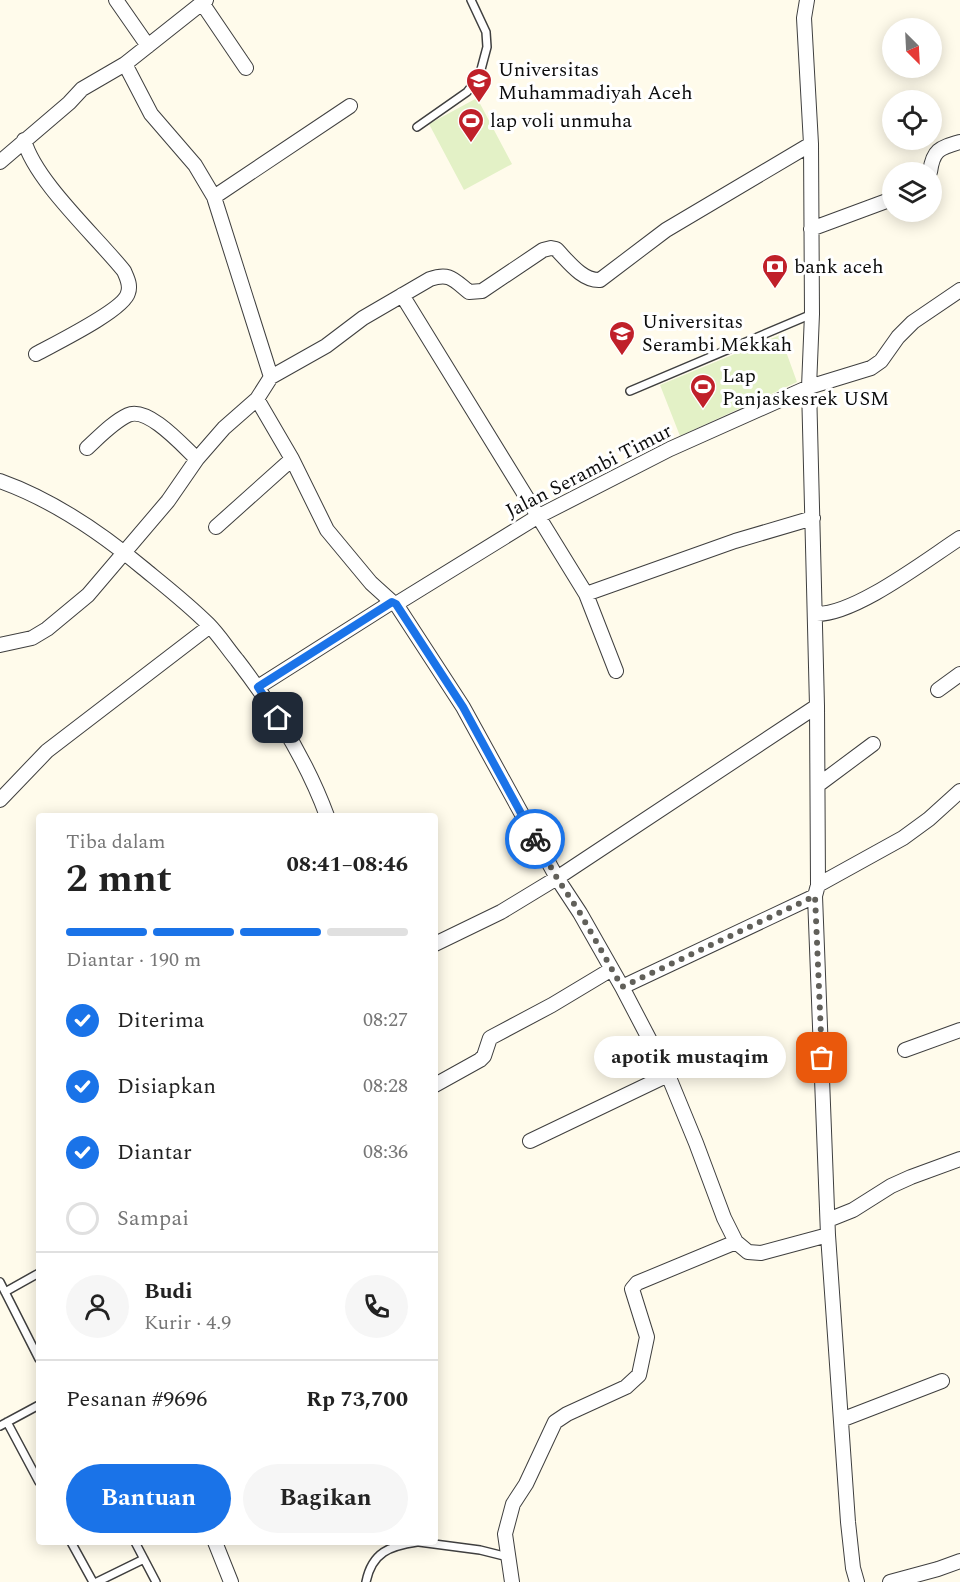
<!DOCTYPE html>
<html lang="id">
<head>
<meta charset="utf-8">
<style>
  body { margin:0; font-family:Spectral,serif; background:#f6f6f6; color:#222; height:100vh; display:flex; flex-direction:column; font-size:22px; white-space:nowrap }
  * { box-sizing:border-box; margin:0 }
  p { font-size:20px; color:#767676 }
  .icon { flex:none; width:33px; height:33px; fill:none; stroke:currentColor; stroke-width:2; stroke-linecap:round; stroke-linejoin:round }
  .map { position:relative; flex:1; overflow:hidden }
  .drawer { position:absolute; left:36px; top:813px; width:402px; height:732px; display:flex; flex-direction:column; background:#fff; border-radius:6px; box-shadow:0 3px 15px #0003 }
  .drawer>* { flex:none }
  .needle { width:39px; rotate:156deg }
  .fabs { position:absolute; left:882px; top:18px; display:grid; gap:12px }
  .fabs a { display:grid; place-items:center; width:60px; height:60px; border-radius:50%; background:#fff; box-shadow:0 3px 15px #0003; font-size:30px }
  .pin { position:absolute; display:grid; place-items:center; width:51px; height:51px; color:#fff; margin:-26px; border-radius:12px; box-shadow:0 3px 9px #0006 }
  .courier { position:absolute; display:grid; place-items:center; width:60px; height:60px; margin:-30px; border:4px solid #1a73e8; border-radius:50%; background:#fff; color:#222; box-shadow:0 2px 8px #0007 }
  .bubble { position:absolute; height:42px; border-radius:21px; background:#fff; box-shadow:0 3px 15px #0003; font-size:20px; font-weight:700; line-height:42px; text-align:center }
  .headline em { font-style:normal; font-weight:700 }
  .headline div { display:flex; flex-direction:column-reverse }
  .headline { display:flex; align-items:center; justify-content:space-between; height:102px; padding:0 30px }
  h1 { font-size:39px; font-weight:700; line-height:45px }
  .bar { display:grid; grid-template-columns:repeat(4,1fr); gap:9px 6px; align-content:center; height:72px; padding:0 30px }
  .bar i { height:8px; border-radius:4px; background:#e0e0e0 }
  .bar .selected { background:#1a73e8 }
  .bar p { grid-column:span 4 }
  .line { display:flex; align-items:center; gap:15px; padding:0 30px; border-top:2px solid #e0e0e0 }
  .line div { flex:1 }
  .round { display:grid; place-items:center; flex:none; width:63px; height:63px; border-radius:32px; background:#f6f6f6 }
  ol { padding:0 30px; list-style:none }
  li { display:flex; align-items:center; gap:18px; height:66px }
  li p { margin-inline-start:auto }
  li .icon { padding:6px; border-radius:50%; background:#1a73e8; color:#fff; stroke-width:4 }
  li:last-child { color:#767676 }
  li i { width:33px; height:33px; border:3px solid #e0e0e0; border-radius:50% }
  .primary-button { display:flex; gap:12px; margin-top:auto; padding:12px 30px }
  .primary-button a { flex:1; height:69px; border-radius:36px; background:#1a73e8; color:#fff; font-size:24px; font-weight:700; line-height:69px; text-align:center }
  .primary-button a+a { background:#f6f6f6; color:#222 }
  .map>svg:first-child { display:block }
  .pitch { fill:#e3f1c6 }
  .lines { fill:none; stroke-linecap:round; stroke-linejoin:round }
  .service-casing { stroke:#3f3f3f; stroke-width:10 }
  .minor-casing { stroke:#3f3f3f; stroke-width:16 }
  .service { stroke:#fff; stroke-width:7 }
  .minor { stroke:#fff; stroke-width:14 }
  .done { stroke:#61605a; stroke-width:6; stroke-dasharray:0 10.8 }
  .route { stroke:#1a73e8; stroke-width:8 }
  .labels { text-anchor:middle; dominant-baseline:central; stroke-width:6; stroke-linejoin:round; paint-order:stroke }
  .poi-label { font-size:20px; fill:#0c0c0c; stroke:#fff; text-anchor:start }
  .street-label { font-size:20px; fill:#0c0c0c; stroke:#fff }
</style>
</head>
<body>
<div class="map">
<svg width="960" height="1582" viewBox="0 0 960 1582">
  <rect width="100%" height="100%" fill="#fffbeb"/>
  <!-- pitch -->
  <path class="pitch" d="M477,98l35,66 -48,26 -35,-66z
    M780,335l17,47 -117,54 -20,-51z"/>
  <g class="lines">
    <defs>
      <path id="service" d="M417,127l50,-35 12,-15 8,-30 -1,-15 -15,-32
        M630,391l182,-77
        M0,1282l39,77
        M5,1292l34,-19
        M7,1422l32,60
        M0,1426l39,-21
        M71,1542l22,40
        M135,1542l21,40
        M419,1542l61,8 28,7
        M97,1582l47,-23
        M366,1582c6,-30 24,-36 51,-40"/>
      <path id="minor" d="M116,0l32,46
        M206,0l-4,3 44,65
        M807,0l-3,18 7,126 1,170 -3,73 8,319 1,179 -3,11 13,339 20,287 5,46 4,14
        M125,64l26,50 44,51 19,32 57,180
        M24,140c11,41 72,96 100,131 3,7 7,14 4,22 -4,17 -74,51 -92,61
        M0,162l69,-59 13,-14 43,-25 77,-61
        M930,172c3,-22 9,-24 30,-30
        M214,197l136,-91
        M811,229l81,-30
        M402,295l184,299 30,77
        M257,399l35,60 35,71 44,53 21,19
        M87,448c12,-11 26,-26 41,-33 20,-9 55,31 69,44
        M0,481c53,19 100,51 143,87 22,18 45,36 65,56 11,11 19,24 29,36 37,48 69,99 90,156
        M216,527l76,-68
        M586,594l149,-53 78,-23
        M396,604l67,103 94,171 23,35 42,74 46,88 28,68 28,75 12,24 12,10 13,1 67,-18
        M816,614c39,1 110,-54 144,-76
        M0,645l32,-7 15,-9 41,-34 80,-94 29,-42 27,-31 33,-29 14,-22 55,-31 37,-28 67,-39c20,-7 24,1 39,13l13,-1 61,-41 8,-2 5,1c12,12 26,32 44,31l66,-50 145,-86
        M258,687l134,-85 4,2 141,-87 133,-68 139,-62 62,-19 10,-7 17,-24 15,-15 47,-32
        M938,690l22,-16
        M818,785l55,-41
        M0,800l47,-49 163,-125
        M818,885l85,-47 26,-19 31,-28
        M435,944l66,-32 56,-34 260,-172
        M622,987l193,-91
        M905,1050l55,-20
        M435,1085l45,-25 4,-4 6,-18 62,-33 60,-36
        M530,1141l138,-66
        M828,1220l25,-10 38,-24 20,-9 49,-18
        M841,1420l101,-39
        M215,1542l16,40
        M512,1582l-7,-48 8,-30 13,-20 29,-62 12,-8 59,-27 13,-12 8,-38 -15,-48 5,-6 99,-41
        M890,1582l48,-13 22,-8"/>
    </defs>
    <!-- service casing -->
    <use href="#service" class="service-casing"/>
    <!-- minor casing -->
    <use href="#minor" class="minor-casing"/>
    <!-- service -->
    <use href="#service" class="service"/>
    <!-- minor -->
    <use href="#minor" class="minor"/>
  </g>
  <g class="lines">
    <!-- done -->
    <path class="done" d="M535,839l22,39 23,35 42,74 193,-91 7,162"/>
    <!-- route -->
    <path class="route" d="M278,718l-20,-31 134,-85 4,2 67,103 72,132"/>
  </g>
  <!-- icons -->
  <defs>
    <symbol id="university-pin" viewBox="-11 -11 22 30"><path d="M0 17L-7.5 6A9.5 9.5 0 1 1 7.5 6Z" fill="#c02029" stroke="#fff"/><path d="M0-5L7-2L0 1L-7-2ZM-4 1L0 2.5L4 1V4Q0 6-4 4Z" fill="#fff"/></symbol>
    <symbol id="stadium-pin" viewBox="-11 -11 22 30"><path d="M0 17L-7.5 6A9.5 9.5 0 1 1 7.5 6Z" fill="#c02029" stroke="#fff"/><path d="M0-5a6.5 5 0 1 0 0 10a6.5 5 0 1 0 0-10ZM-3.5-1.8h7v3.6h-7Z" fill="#fff"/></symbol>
    <symbol id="bank-pin" viewBox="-11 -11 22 30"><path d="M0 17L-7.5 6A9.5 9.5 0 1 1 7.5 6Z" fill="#c02029" stroke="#fff"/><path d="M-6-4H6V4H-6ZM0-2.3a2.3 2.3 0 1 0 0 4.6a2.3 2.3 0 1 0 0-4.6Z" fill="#fff"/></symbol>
  </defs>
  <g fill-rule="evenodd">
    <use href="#university-pin" x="464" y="66" width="30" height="40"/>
    <use href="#stadium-pin" x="456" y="106" width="30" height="40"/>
    <use href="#bank-pin" x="760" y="252" width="30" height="40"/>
    <use href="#university-pin" x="607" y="319" width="30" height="40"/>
    <use href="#stadium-pin" x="688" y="372" width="30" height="40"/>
  </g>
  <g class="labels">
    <!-- poi labels -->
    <g class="poi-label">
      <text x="498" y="70">Universitas<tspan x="498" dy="23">Muhammadiyah Aceh</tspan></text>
      <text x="490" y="121">lap voli unmuha</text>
      <text x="794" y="267">bank aceh</text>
      <text x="642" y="322">Universitas<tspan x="642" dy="23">Serambi Mekkah</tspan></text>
      <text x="722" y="376">Lap<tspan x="722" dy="23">Panjaskesrek USM</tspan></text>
    </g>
    <!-- street labels -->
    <g class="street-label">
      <text transform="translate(589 471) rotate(-27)">Jalan Serambi Timur</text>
    </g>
  </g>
</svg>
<div class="fabs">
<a><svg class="needle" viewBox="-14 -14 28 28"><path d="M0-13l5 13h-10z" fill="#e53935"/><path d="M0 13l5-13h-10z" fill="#767676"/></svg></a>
<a><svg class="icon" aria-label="locate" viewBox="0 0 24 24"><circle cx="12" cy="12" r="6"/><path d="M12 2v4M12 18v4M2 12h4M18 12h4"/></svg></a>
<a><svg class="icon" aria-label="layers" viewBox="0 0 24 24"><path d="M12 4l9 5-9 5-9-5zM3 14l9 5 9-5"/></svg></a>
</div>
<div class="pin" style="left:822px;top:1058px;background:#ea580c"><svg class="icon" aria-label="bag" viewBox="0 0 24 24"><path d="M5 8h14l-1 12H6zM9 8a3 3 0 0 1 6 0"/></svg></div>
<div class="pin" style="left:278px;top:718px;background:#1f2937"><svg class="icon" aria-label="home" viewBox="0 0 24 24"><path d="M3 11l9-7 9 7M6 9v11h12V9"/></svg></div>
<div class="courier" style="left:535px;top:839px"><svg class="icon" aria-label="bike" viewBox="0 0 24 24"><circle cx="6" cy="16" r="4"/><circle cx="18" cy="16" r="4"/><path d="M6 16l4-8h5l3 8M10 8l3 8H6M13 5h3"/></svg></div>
<div class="bubble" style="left:594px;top:1036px;width:192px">apotik mustaqim</div>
<section class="drawer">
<div class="headline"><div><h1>2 mnt</h1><p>Tiba dalam</p></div><em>08:41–08:46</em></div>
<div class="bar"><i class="selected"></i><i class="selected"></i><i class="selected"></i><i></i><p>Diantar · 190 m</p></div>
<ol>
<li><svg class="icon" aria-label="check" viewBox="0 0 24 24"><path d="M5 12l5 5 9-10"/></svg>Diterima<p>08:27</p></li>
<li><svg class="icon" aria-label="check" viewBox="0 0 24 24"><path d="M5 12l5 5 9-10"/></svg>Disiapkan<p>08:28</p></li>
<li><svg class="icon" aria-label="check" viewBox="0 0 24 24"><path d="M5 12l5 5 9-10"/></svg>Diantar<p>08:36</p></li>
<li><i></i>Sampai</li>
</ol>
<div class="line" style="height:108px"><a class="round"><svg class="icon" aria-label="person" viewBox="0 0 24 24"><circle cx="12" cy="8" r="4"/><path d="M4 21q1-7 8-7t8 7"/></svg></a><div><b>Budi</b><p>Kurir · 4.9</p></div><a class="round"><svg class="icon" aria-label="phone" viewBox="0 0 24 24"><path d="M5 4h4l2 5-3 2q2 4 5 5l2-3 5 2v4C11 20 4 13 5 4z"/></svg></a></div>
<div class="line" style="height:78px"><div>Pesanan #9696</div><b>Rp 73,700</b></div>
<div class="primary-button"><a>Bantuan</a><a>Bagikan</a></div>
</section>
</div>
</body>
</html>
